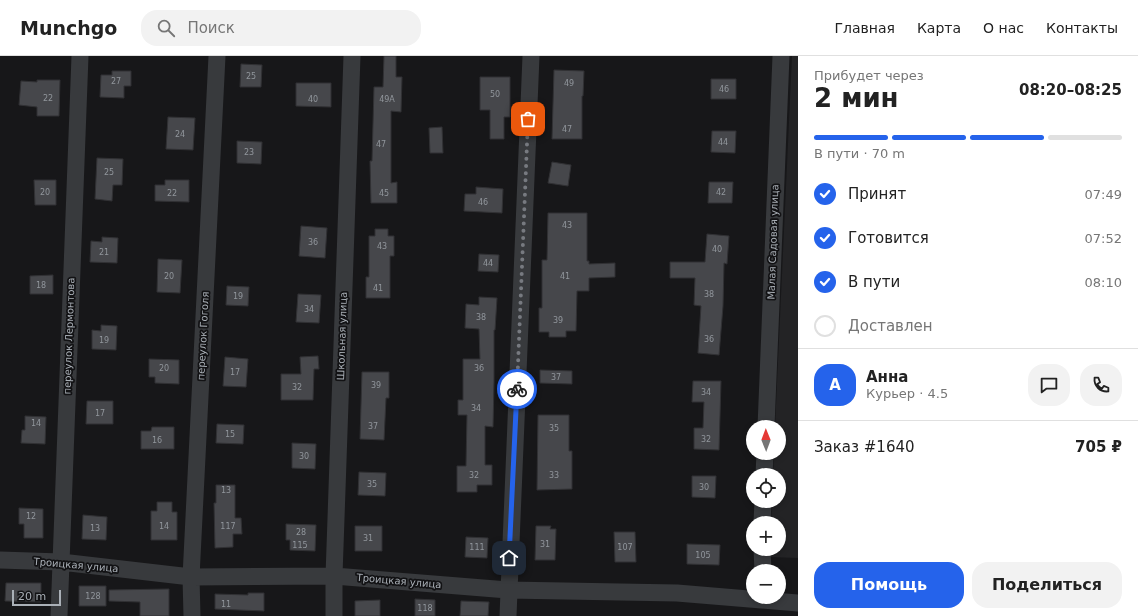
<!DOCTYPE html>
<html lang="ru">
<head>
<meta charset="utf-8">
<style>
  body { margin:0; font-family:"DejaVu Sans",sans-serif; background:#f2f2f2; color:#222; height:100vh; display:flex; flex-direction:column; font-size:15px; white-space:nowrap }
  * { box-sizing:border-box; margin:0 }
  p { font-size:13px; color:#767676 }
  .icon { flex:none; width:22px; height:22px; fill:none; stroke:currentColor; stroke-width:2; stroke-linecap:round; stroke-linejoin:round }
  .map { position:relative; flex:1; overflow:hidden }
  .panel { display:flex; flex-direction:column; background:#fff; width:340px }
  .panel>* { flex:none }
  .needle { width:26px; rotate:359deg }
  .fabs { position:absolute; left:746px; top:364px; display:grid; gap:8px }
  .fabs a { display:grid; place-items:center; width:40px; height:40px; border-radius:50%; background:#fff; box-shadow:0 2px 6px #0003; font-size:20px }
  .scale { position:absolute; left:12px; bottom:10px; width:49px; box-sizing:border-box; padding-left:4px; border:2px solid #aab0b7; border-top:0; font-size:11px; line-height:14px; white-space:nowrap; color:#aab0b7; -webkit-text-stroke:3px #121214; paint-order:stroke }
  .pin { position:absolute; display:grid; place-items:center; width:34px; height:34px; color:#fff; margin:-17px; border-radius:8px; box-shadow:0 2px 6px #0006 }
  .courier { position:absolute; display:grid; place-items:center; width:40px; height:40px; margin:-20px; border:3px solid #2563eb; border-radius:50%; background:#fff; color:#222; box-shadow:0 1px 5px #0007 }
  .overview em { font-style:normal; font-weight:700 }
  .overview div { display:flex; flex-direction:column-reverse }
  .overview { display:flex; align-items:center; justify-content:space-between; height:68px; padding:0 16px }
  h1 { font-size:26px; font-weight:700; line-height:30px }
  .bar { display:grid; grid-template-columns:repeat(4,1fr); gap:6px 4px; align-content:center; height:48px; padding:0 16px }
  .bar i { height:5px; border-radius:3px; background:#e0e0e0 }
  .bar .current { background:#2563eb }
  .bar p { grid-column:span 4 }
  .line { display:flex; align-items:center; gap:10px; padding:0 16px; border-top:1px solid #e0e0e0 }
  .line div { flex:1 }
  .round { display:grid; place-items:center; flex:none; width:42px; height:42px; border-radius:16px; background:#f2f2f2 }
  ol { padding:0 16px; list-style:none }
  li { display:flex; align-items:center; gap:12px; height:44px }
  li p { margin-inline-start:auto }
  li .icon { padding:4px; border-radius:50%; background:#2563eb; color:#fff; stroke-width:4 }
  li:last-child { color:#767676 }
  li i { width:22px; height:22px; border:2px solid #e0e0e0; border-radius:50% }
  .button { display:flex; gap:8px; margin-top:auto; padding:8px 16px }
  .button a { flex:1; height:46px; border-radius:16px; background:#2563eb; color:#fff; font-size:16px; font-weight:700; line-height:46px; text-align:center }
  .button a+a { background:#f2f2f2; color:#222 }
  header { display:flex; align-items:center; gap:24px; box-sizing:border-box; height:56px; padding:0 20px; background:#fff; border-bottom:1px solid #e0e0e0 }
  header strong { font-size:19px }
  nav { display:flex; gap:22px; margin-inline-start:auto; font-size:14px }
  .search { width:280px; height:36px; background:#f2f2f2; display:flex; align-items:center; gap:10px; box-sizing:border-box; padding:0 14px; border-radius:16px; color:#767676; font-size:15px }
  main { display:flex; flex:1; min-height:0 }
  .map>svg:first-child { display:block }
  .built { fill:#232325 }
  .building { fill:#46474b; stroke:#313134 }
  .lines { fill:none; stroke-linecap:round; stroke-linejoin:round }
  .street { stroke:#383a3d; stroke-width:17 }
  .done { stroke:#777a80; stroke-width:4; stroke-dasharray:0 7.2 }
  .route { stroke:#2563eb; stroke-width:5 }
  .labels { text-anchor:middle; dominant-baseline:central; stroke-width:3.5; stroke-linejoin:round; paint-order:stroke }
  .number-label { font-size:8px; fill:#91969c }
  .street-label { font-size:10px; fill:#aab0b7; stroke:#121214 }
</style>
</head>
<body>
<header>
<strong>Munchgo</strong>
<div class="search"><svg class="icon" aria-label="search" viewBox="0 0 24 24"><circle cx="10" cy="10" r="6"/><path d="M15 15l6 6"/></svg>Поиск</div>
<nav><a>Главная</a><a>Карта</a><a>О нас</a><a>Контакты</a></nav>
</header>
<main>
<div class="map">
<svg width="798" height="560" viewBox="0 0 798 560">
  <rect width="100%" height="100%" fill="#171719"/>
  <!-- built -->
  <path class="built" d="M792,0h6v502l-29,-1 1,-8h9v-26h-8l1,-22h7v-26h-6l1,-22h5v-26h-4z"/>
  <!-- building -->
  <path class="building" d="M384,0h12v21h6l-1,35 -10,-1v72l6,-1v21h-26l-1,-42h2l2,-74h9z
    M241,8l21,1 -1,22h-21z
    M554,14l30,1 -1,25h-1v43h-30z
    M112,15h19v15h-7v12l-24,-1 1,-22h11z
    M480,21h30v40h-6v22h-14v-29h-10z
    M711,23h25v20h-25z
    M37,24h23l-1,36h-22v-9l-18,-2 2,-24 16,1z
    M296,27h35v24l-35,-1z
    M168,61l27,1 -2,32 -27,-1z
    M442,71l1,26h-13l-1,-25z
    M712,75h24l-1,22 -24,-1z
    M237,85l25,1 -1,22 -24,-1z
    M97,102l26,1 -1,26h-9l-1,16 -17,-2z
    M552,106l19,3 -3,21 -20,-3z
    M34,124h22v25h-21z
    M165,124h24v22l-34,-1v-16h10z
    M709,126h24l-1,21h-24z
    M476,131l27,2 -1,24 -38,-2 1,-17h11z
    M548,157h39v48h2v3l26,-1v14l-26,1v13h-12l-1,40h-10v6h-17v-5h-10v-24h3v-48h5z
    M301,170l26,2 -2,30 -26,-2z
    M375,173h13v7h6v20h-4v42h-24v-21h3v-41h6z
    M707,178l22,2 -2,28 -3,-1 -1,43 -4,49 -21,-2 3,-47 -7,-1 1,-27h-25v-16h35z
    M102,181l16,1 -1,25 -27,-1 1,-21 11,1z
    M479,198l20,1 -1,17 -20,-1z
    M158,203l24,1 -2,33 -23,-1z
    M53,219v19h-23v-18z
    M227,230l22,1 -1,19 -22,-1z
    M298,238l23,1 -2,28 -23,-1z
    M479,241l18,1 -2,32h-1v52l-1,45 -8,-1v39h7v20h-15v7h-20v-26h9l1,-51h-9v-15h5v-41h17l-1,-30 -14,-1 1,-24 13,1z
    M101,269l16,1 -1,24 -24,-1v-19l9,1z
    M318,300l1,13h-5l-1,31h-32v-26h20l-1,-17z
    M225,301l23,2 -2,28 -23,-1z
    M149,303l30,1v24l-24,-1v-6h-6z
    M540,314l32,1v13l-32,-1z
    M362,316h27v26h-3l-2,42 -24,-1z
    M693,325h28l-2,69 -25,-1v-21h9l1,-26h-12z
    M87,345h26v23h-27z
    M538,359h31v36h3v38l-35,1z
    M25,360l21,1 -1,27 -24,-1 1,-13h3z
    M217,368l27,1 -1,19 -27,-1z
    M152,371h22v22h-33v-18h10z
    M292,387l24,1 -1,25 -23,-1z
    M359,416l27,1 -1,23 -27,-1z
    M692,420h24l-1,22 -23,-1z
    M216,429h19v33h6l1,16h-9v13l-18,1 -1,-45h2z
    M157,446h15v10h5v28h-26v-29h6z
    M19,452l24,1v29h-19v-14h-5z
    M83,459l24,2 -1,23 -24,-1z
    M286,468l30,1 -1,26 -25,-1v-10h-4z
    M355,470h27v25h-27z
    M536,470h15l-1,3h6l-1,31h-20z
    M614,476h21l1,30h-21z
    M466,481l22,1 -1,20 -22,-1z
    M687,488l33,1 -1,20 -32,-1z
    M6,527h35v19l-36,-1z
    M79,530h27v20h-27z
    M169,533v27h-29v-14l-31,-1v-11z
    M248,537h16v18l-49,-2v-15l33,1z
    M415,543l20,1v16h-20z
    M380,544v16h-25v-15z
    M461,545l28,1 -1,14h-28z"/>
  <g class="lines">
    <!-- street -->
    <path class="street" d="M766,371l15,-371
      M764,419l1,-22
      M762,467l1,-22
      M762,493l1,22
      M0,504l61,2 130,15 143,-1 174,14 169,3 121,10
      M59,560l21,-560
      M192,560l-1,-39 26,-521
      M334,560v-40l18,-520
      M508,560l23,-560"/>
  </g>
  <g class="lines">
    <!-- done -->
    <path class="done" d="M517,333l11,-270"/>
    <!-- route -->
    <path class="route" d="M509,502l8,-169"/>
  </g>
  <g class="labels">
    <!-- number labels -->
    <g class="number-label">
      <text x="251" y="20">25</text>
      <text x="116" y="25">27</text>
      <text x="569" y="27">49</text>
      <text x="724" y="33">46</text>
      <text x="495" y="38">50</text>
      <text x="48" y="42">22</text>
      <text x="313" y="43">40</text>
      <text x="387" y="43">49А</text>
      <text x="567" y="73">47</text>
      <text x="180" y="78">24</text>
      <text x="723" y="86">44</text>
      <text x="381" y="88">47</text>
      <text x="249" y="96">23</text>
      <text x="109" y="116">25</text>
      <text x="45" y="136">20</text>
      <text x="721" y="136">42</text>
      <text x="172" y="137">22</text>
      <text x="384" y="137">45</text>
      <text x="483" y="146">46</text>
      <text x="567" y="169">43</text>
      <text x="313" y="186">36</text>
      <text x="382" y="190">43</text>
      <text x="717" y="193">40</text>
      <text x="104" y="196">21</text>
      <text x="488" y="207">44</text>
      <text x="169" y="220">20</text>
      <text x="565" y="220">41</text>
      <text x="41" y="229">18</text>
      <text x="378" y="232">41</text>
      <text x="709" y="238">38</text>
      <text x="238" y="240">19</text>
      <text x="309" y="253">34</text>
      <text x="481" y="261">38</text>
      <text x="558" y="264">39</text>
      <text x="709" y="283">36</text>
      <text x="104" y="284">19</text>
      <text x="164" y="312">20</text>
      <text x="479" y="312">36</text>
      <text x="235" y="316">17</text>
      <text x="556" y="321">37</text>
      <text x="376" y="329">39</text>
      <text x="297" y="331">32</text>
      <text x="706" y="336">34</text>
      <text x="476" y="352">34</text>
      <text x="100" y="357">17</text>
      <text x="36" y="367">14</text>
      <text x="373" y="370">37</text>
      <text x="554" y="372">35</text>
      <text x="230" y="378">15</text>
      <text x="706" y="383">32</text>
      <text x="157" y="384">16</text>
      <text x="304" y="400">30</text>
      <text x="474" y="419">32</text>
      <text x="554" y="419">33</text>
      <text x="372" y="428">35</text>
      <text x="704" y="431">30</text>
      <text x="226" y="434">13</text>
      <text x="31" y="460">12</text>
      <text x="164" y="470">14</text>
      <text x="228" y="470">117</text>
      <text x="95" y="472">13</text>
      <text x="301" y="476">28</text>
      <text x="368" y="482">31</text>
      <text x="545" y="488">31</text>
      <text x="300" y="489">115</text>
      <text x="477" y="491">111</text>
      <text x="625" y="491">107</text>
      <text x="703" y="499">105</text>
      <text x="93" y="540">128</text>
      <text x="226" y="548">11</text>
      <text x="425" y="552">118</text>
    </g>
    <!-- street labels -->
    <g class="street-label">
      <text transform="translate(773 186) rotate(-88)">Малая Садовая улица</text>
      <text transform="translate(69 280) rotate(-88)">переулок Лермонтова</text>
      <text transform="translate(203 280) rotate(-87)">переулок Гоголя</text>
      <text transform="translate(342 280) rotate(-88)">Школьная улица</text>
      <text transform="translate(76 509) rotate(5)">Троицкая улица</text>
      <text transform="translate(399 525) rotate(5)">Троицкая улица</text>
    </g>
  </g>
</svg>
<div class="fabs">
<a><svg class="needle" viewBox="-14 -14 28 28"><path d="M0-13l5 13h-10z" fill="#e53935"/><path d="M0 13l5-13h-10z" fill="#767676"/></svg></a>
<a><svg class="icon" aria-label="locate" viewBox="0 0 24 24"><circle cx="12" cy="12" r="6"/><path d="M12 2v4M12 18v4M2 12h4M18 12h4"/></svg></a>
<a>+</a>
<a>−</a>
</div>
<div class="scale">20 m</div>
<div class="pin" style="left:528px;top:63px;background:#ea580c"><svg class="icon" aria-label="bag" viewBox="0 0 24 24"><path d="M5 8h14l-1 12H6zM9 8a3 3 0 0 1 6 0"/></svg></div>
<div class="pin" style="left:509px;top:502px;background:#1f2937"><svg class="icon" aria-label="home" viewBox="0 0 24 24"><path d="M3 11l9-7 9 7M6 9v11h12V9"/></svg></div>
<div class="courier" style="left:517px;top:333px"><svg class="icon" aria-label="bike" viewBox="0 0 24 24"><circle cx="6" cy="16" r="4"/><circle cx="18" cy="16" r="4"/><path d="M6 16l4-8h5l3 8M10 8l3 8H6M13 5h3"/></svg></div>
</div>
<section class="panel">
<div class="overview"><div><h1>2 мин</h1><p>Прибудет через</p></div><em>08:20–08:25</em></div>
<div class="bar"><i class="current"></i><i class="current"></i><i class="current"></i><i></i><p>В пути · 70 m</p></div>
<ol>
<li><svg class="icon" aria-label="check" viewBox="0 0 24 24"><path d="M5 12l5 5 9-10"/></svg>Принят<p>07:49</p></li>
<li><svg class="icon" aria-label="check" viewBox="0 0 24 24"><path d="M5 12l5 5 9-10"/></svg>Готовится<p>07:52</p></li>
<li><svg class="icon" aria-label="check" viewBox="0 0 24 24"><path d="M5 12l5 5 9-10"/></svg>В пути<p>08:10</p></li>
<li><i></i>Доставлен</li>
</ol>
<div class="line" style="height:72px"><b class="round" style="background:#2563eb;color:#fff">А</b><div><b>Анна</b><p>Курьер · 4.5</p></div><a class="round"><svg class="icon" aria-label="chat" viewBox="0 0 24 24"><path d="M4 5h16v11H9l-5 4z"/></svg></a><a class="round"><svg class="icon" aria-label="phone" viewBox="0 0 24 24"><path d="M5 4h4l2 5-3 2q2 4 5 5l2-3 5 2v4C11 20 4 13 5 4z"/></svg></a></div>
<div class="line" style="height:52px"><div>Заказ #1640</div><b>705 ₽</b></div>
<div class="button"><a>Помощь</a><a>Поделиться</a></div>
</section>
</main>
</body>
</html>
